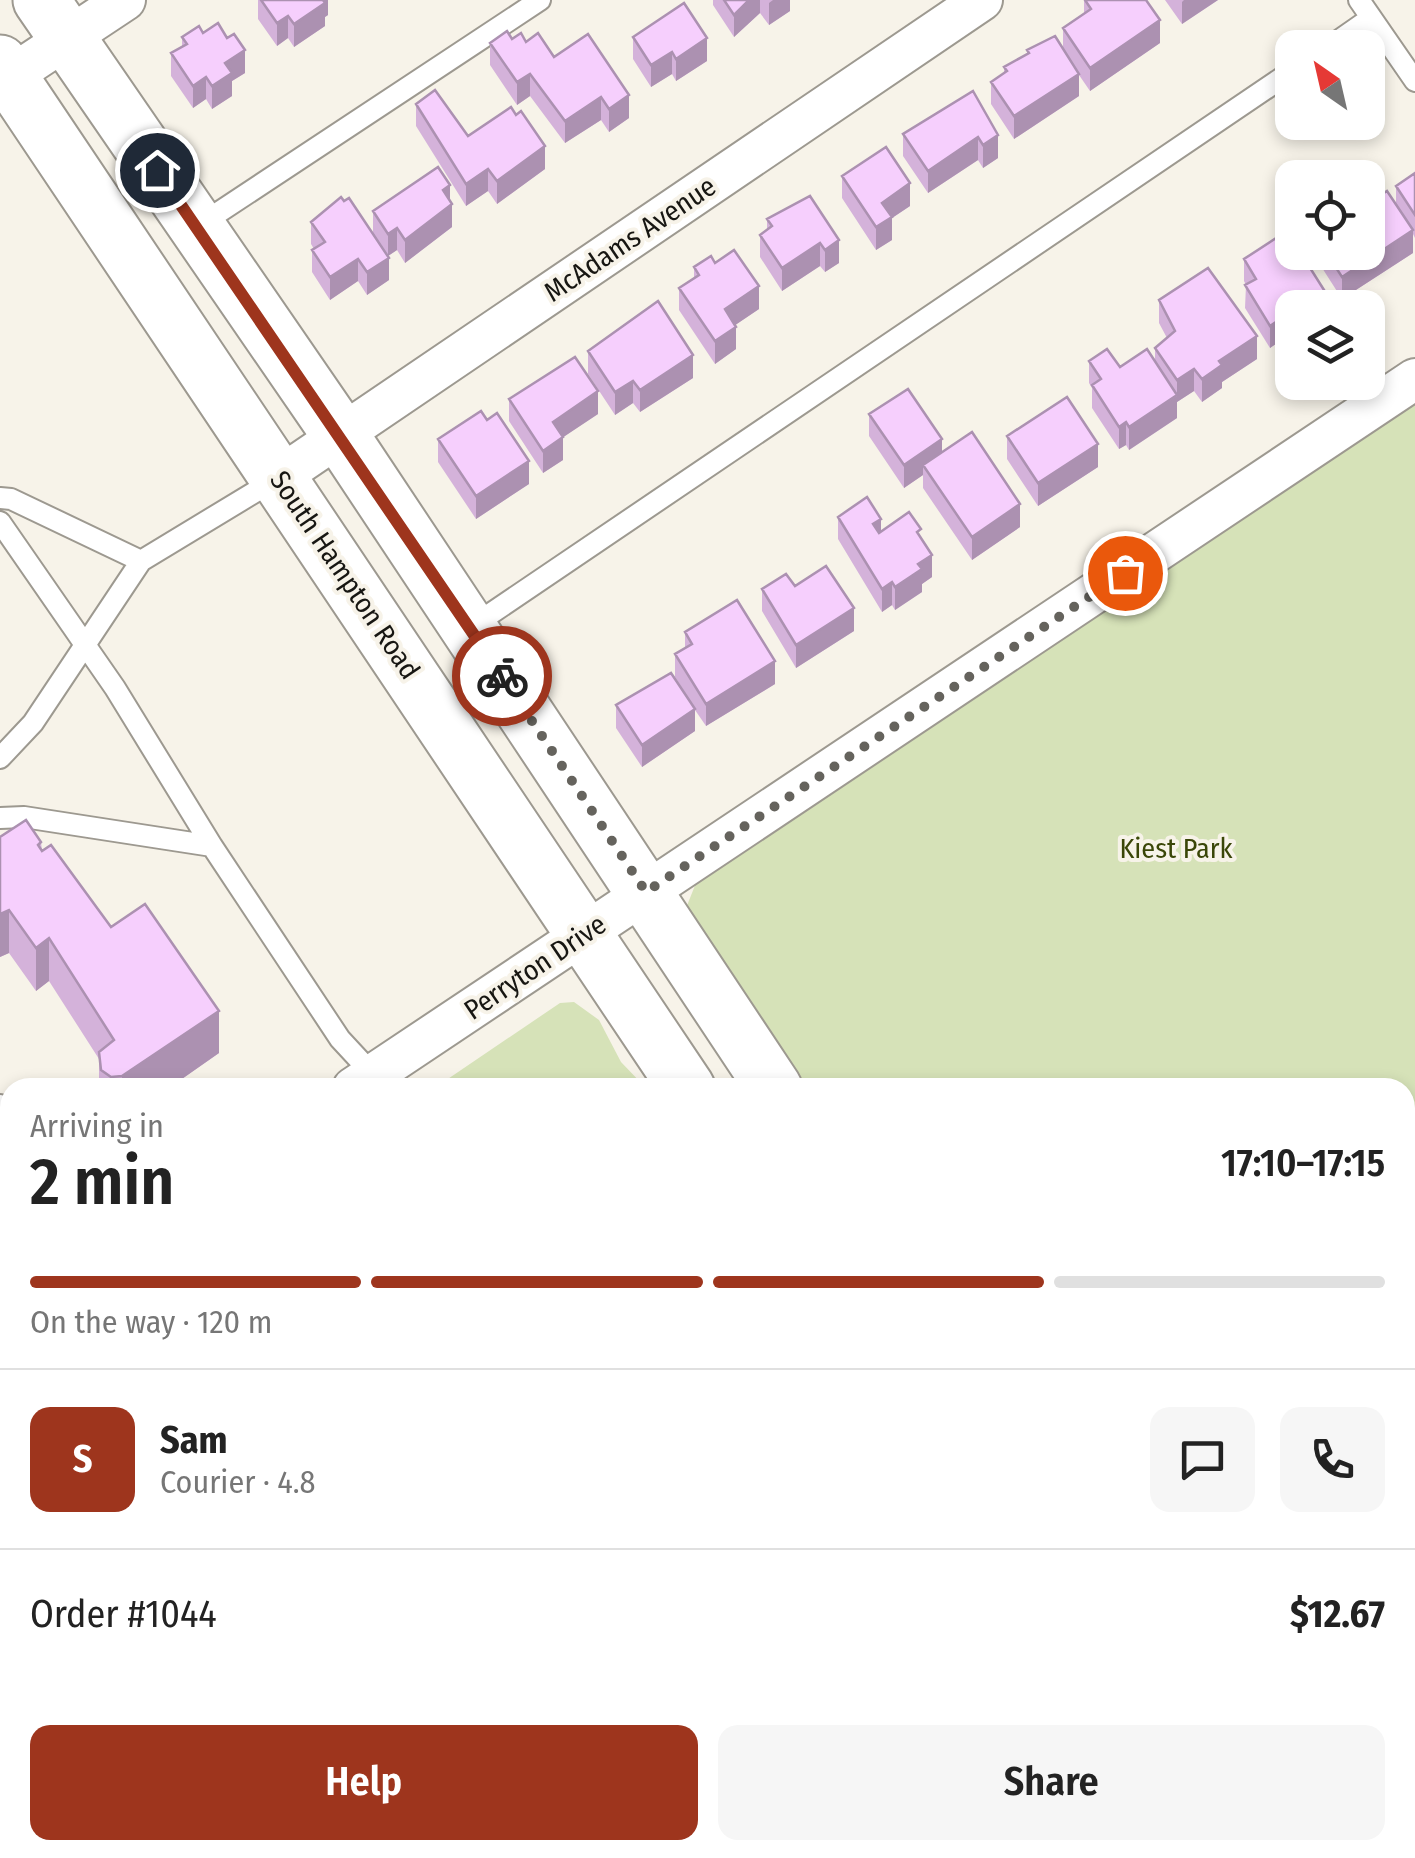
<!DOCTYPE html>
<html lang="en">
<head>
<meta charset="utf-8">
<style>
  body { margin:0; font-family:"Fira Sans Condensed",sans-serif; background:#f6f6f6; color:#222; height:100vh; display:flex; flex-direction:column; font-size:38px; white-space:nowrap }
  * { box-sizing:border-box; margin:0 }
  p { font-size:32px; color:#767676 }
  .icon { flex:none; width:55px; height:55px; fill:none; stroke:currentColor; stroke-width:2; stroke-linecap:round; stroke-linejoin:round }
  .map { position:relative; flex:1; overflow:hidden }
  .drawer { position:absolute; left:0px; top:1078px; width:1415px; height:782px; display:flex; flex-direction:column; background:#fff; border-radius:30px 30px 0 0; box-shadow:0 5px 15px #0003 }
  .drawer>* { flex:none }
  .needle { width:65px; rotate:326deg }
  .fabs { position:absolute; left:1275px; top:30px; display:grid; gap:20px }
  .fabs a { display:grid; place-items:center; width:110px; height:110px; border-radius:20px; background:#fff; box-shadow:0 5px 15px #0003; font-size:50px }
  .pin { position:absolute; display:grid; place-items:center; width:85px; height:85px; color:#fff; margin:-42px; border:5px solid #fff; border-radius:50%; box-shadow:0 2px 10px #0007 }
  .courier { position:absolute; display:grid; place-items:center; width:100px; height:100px; margin:-50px; border:8px solid #9e351d; border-radius:50%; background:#fff; color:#222; box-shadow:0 2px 12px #0007 }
  .head em { font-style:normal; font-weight:600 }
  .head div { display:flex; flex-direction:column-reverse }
  .head { display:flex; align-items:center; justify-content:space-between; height:170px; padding:0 30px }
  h1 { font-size:65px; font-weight:600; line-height:75px }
  .bar { display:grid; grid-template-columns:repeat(4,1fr); gap:15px 10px; align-content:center; height:120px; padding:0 30px }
  .bar i { height:12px; border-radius:8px; background:#e0e0e0 }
  .bar .selected { background:#9e351d }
  .bar p { grid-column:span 4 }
  .line { display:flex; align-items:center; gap:25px; padding:0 30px; border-top:2px solid #e0e0e0 }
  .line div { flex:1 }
  .round { display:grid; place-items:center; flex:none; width:105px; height:105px; border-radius:20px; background:#f6f6f6 }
  .cta { display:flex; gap:20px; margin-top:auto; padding:20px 30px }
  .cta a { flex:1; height:115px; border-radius:20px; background:#9e351d; color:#fff; font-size:40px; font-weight:600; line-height:115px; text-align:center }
  .cta a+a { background:#f6f6f6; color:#222 }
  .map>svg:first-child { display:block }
  .green { fill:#d6e2b8 }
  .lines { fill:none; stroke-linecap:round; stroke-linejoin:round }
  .service-casing { stroke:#9d9990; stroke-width:24 }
  .minor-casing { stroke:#9d9990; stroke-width:44 }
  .secondary-casing { stroke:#9d9990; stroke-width:59 }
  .service { stroke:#fff; stroke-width:20 }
  .minor { stroke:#fff; stroke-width:40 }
  .secondary { stroke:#fff; stroke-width:55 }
  .wall { fill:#d4b2da }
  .shaded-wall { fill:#ac91b1 }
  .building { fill:#f6cffd; stroke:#ac91b1; stroke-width:2.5 }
  .done { stroke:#65635d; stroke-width:10; stroke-dasharray:0 18 }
  .route { stroke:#9e351d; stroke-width:12 }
  .labels { text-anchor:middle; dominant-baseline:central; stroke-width:8; stroke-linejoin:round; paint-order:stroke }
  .street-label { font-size:28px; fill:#171612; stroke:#f7f3e9 }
  .park-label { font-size:28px; fill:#3a4608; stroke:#f7f3e9 }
</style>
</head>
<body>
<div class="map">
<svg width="1415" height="1858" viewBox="0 0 1415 1858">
  <rect width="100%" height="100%" fill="#f7f3e9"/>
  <!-- green -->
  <path class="green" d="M1415,399v1459h-102l-5,-8h97v-762l-605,-1 -116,-174 12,-30z
    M574,1002l25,18 22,42 24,25 -89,1 -15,-6 -105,5 124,-84z
    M10,1381v469h225l3,8h-238v-470z
    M247,1850h94l-12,8h-78z
    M384,1850h83l5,8h-98z"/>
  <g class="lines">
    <defs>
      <path id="service" d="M1359,0l56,81
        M1328,48l43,-30
        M198,226l342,-226
        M0,498l11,1 130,62
        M0,522l115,166 97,158 -188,-29 -24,1
        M471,627l821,-556
        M0,758l33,-35 108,-162 137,-83
        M212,846l128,193 38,41
        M0,1105l10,15
        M0,1161l10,-19
        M1020,1850l7,8"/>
      <path id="minor" d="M9,77l116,-77
        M279,477l703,-477
        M353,1088l1062,-709
        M0,1326l10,-7
        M1405,1394l10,-4"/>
      <path id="secondary" d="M41,0l300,436 433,652
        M0,63l687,1025
        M1185,1850l5,8
        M1270,1850l6,8"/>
    </defs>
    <!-- service casing -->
    <use href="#service" class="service-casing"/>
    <!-- minor casing -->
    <use href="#minor" class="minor-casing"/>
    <!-- secondary casing -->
    <use href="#secondary" class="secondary-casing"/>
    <!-- service -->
    <use href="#service" class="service"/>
    <!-- minor -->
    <use href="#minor" class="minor"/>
    <!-- secondary -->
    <use href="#secondary" class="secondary"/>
  </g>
  <!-- wall -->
  <path class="wall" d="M258,0h70v15l-3,2v9l-31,21 -6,-9 -11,8 -19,-27z
    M713,0h77v11l-21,14 -9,-12 -26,24 -21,-32z
    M1084,0l76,43 -70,48 -11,-16v21l-65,43 -23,-35v-22l13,-9v-6l23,-12v-5l36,-2v-20l21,-14z
    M1165,0h53l-36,24z
    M203,33l42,40 -13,8v15l-20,13 -6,-10 -13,9 -22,-32v-23l11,-6v-10z
    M633,37l74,24 -31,20 -4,-7 -21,13 -18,-28z
    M512,39l14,3 28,15 75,61 -20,14 -8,-12 -36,23 -35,-47 -13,9 -27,-40v-22z
    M973,91l25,67 -15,10 -5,-8 -50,33 -25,-37v-22z
    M416,104l52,32 77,33 -48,35 -9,-13 -22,15 -50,-80z
    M1415,173v65l-2,-4v19l-71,46 -25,-39v-8h51l28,-47v-19z
    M842,176l68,30 -18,12v22l-16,10 -34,-52z
    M810,196l29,67 -14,9 -5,-6 -38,25 -22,-34v-22l7,-5v-11z
    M344,201l29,33v-23l77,-10 2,26 -47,36 -8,-13 -9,6 1,24 -22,15 -9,-14 -28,19 -18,-28v-22l2,-1 -3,-5v-22z
    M1244,259l80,49 -54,40 -25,-40 1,-23 -2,-4z
    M694,267l65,42 -24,16 1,24 -21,15 -36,-54v-22l15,-10z
    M1159,300l98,59 -35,23v6l-20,14 -8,-11 -17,11v16l-48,32 -3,-5 -7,4 -27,-41v-20l-3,-5v-22l31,6 35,-5v-14l12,-10 -8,-15z
    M588,351l105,27 -53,34 -7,-9 -18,12 -27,-41z
    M509,399l89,15 -35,23v23l-20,13 -34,-52z
    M869,414l73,38 78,75 -48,33 -49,-72v-13l-19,13 -35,-52z
    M1007,436l91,31 -60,39 -31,-47z
    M438,439l91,45 -53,35 -38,-57z
    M838,517l43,14 40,6 11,40 -10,7v8l-27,18 -3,-5 -10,7 -44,-73z
    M795,586l59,45 -58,37 -34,-57v-22z
    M685,632l90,52 -69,42 -11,-16v21l-53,36 -26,-39v-23l74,-4 -15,-24v-23l10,-6z
    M0,837l41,5 1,9 69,76 108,126 -50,35h-70v-29l-50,-78 -13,10 -27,-38 -9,4z
    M479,1850h168l6,8h-169z"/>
  <!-- shaded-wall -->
  <path class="shaded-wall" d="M321,0h7v15l-3,2v9l-31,21v-23z
    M749,0h11v13l-26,24v-22z
    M773,0h17v11l-21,14v-22z
    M1184,0h34l-36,24v-22z
    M288,16v22l-11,8v-23z
    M1160,20v23l-70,48v-23z
    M707,38v23l-31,20v-22z
    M245,50v23l-13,8v15l-20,13v-23l13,-23z
    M672,52v22l-21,13v-22z
    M530,74v22l-13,9v-23z
    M1079,74v22l-65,43v-23z
    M206,77v22l-13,9v-22z
    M629,95v23l-20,14v-23z
    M601,97v23l-36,23v-22z
    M998,135v23l-15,10v-23z
    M978,137v23l-50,33v-22z
    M545,146v23l-48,35v-23z
    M488,169v22l-22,15v-22z
    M910,183v23l-18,12v22l-16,10v-23l6,-24z
    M450,185v21l2,-2v23l-47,36v-23l38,-50z
    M397,228v22l-9,6v-22z
    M1413,230v23l-71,46v-22z
    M839,240v23l-14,9v-22z
    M820,243v23l-38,25v-23z
    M389,258v22l-22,15v-23z
    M358,259v22l-28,19v-23z
    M759,286v23l-34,23v-23z
    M1324,290v18h-27z
    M1292,311v22l-22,15v-22z
    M736,327v22l-21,15v-23z
    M1257,336v23l-35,23v6l-20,14v-23l17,-18z
    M693,355v23l-53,34v-22z
    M1194,369v22l-17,11v16l-48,32v-23l48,-31v-16z
    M633,381v22l-18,12v-23z
    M598,391v23l-45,30v-22z
    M1126,422v23l-7,4v-22z
    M563,437v23l-20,13v-22z
    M942,439v23l-19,3v10l-19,13v-23z
    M1098,444v23l-60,39v-23z
    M529,461v23l-53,35v-23z
    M1020,504v23l-48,33v-23z
    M881,519v22l-8,-17z
    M932,555v22l-10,7v8l-27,18v-23l23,-23z
    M892,582v23l-10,7v-23z
    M854,608v23l-58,37v-23z
    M775,661v23l-69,42v-22z
    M695,709v22l-53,36v-22z
    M9,910v43l-9,4v-43z
    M49,938v43l-13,10v-43z
    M219,1011v42l-50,35h-47v-12z"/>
  <!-- building -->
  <path class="building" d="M261,0h62l2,3 -31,21 -6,-8 -11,7z
    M724,0h25l-15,15z
    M1085,0h61l14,20 -70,48 -27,-40 28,-19z
    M684,3l23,35 -31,21 -4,-7 -21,13 -18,-28z
    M218,23l9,15 7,-4 11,16 -20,13 7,10 -20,13 -6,-9 -13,9 -22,-33 16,-9 -5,-7 17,-11 4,7z
    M507,31l5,8 9,-6 5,9 12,-9 16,24 34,-23 41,61 -20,14 -8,-12 -36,24 -35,-47 -13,8 -27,-39z
    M1055,36l24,38 -65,42 -23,-34 16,-11 -3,-4 25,-14 -2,-3z
    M435,90l33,46 43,-29 5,8 5,-4 24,35 -48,35 -9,-12 -22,15 -50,-80z
    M973,91l25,44 -15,10 -5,-8 -50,34 -25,-37z
    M886,147l24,36 -28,20 10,14 -16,10 -34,-51z
    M438,167l12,18 -7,5 9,14 -47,36 -8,-12 -9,6 -15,-23z
    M1415,173v42l-19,-29z
    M1387,191l26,39 -71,47 -16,-25h42v-49z
    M810,196l29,44 -14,10 -5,-7 -38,25 -22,-33 12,-9 -5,-7z
    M341,197l3,4 5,-3 40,60 -22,14 -9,-13 -28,18 -18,-27 13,-8 -14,-20z
    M1287,231l5,9v12h8l24,38 -27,18h-5v3l-22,15 -25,-41 11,-6 -12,-20z
    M734,250l25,36 -34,23 11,18 -21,14 -36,-53 20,-13 -5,-8 17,-11 4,7z
    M1208,268l49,68 -38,25 3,4 -20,14 -8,-10 -17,11 -22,-32 20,-17 -16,-31z
    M658,301l35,54 -53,35 -7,-9 -18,11 -27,-41z
    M1107,349l13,18 27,-18 30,46 -48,32 -3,-5 -7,5 -27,-42 9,-6 -12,-18z
    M575,357l23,34 -45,31 10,15 -20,14 -34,-52z
    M908,389l34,50 -38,26 -35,-51z
    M1067,397l31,47 -60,39 -31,-47z
    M481,411l6,9 10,-7 32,48 -53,35 -38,-57z
    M972,432l48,72 -48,33 -49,-72z
    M867,497l14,22 -8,5 6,9 30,-21 12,17 -4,3 15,23 -14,9 4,5 -27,18 -3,-5 -10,7 -44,-72z
    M826,566l28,42 -58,37 -34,-56 24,-15 9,12z
    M737,600l38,61 -69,43 -31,-50 17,-10 -7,-12z
    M671,673l24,36 -53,36 -26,-40z
    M26,820l15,22 -3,3 4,6 9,-6 60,82 34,-23 74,107 -97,65 -11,1 -10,-7 -2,-18 15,-12 -65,-102 -13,10 -27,-38 -9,4v-77z
    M501,1850h146l6,8h-147z
    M698,1850h255l4,6 -3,2h-268z"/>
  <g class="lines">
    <!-- done -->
    <path class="done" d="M502,676l144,216 479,-319"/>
    <!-- route -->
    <path class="route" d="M157,170l345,506"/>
  </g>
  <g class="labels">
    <!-- street labels -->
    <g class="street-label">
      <text transform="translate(630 239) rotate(-34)">McAdams Avenue</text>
      <text transform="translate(345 575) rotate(56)">South Hampton Road</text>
      <text transform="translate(535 967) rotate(-34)">Perryton Drive</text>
    </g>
    <!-- park labels -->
    <g class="park-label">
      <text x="1176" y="848">Kiest Park</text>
    </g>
  </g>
</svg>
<div class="fabs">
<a><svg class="needle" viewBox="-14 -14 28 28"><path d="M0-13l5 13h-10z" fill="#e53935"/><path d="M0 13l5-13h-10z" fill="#767676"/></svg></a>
<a><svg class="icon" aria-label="locate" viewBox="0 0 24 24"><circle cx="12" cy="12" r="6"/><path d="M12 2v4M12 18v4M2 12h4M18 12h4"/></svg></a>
<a><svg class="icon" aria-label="layers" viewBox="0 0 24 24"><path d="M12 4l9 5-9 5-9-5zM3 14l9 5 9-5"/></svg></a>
</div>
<div class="pin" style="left:1125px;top:573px;background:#ea580c"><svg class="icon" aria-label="bag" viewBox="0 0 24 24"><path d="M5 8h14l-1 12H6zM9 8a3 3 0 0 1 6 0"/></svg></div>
<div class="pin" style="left:157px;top:170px;background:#1f2937"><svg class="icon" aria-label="home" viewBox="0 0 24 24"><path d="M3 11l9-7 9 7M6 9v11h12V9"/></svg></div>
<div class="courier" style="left:502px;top:676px"><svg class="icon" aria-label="bike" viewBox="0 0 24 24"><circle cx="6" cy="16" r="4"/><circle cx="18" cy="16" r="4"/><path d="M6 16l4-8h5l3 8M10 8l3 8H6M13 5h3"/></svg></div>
<section class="drawer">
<div class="head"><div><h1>2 min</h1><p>Arriving in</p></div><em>17:10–17:15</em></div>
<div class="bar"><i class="selected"></i><i class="selected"></i><i class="selected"></i><i></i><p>On the way · 120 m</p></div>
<div class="line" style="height:180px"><b class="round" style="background:#9e351d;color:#fff">S</b><div><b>Sam</b><p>Courier · 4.8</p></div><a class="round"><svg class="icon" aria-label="chat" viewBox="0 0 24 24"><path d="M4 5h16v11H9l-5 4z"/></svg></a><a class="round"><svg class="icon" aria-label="phone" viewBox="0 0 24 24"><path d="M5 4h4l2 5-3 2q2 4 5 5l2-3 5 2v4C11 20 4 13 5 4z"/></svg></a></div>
<div class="line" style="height:130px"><div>Order #1044</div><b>$12.67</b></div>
<div class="cta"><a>Help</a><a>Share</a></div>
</section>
</div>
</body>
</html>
